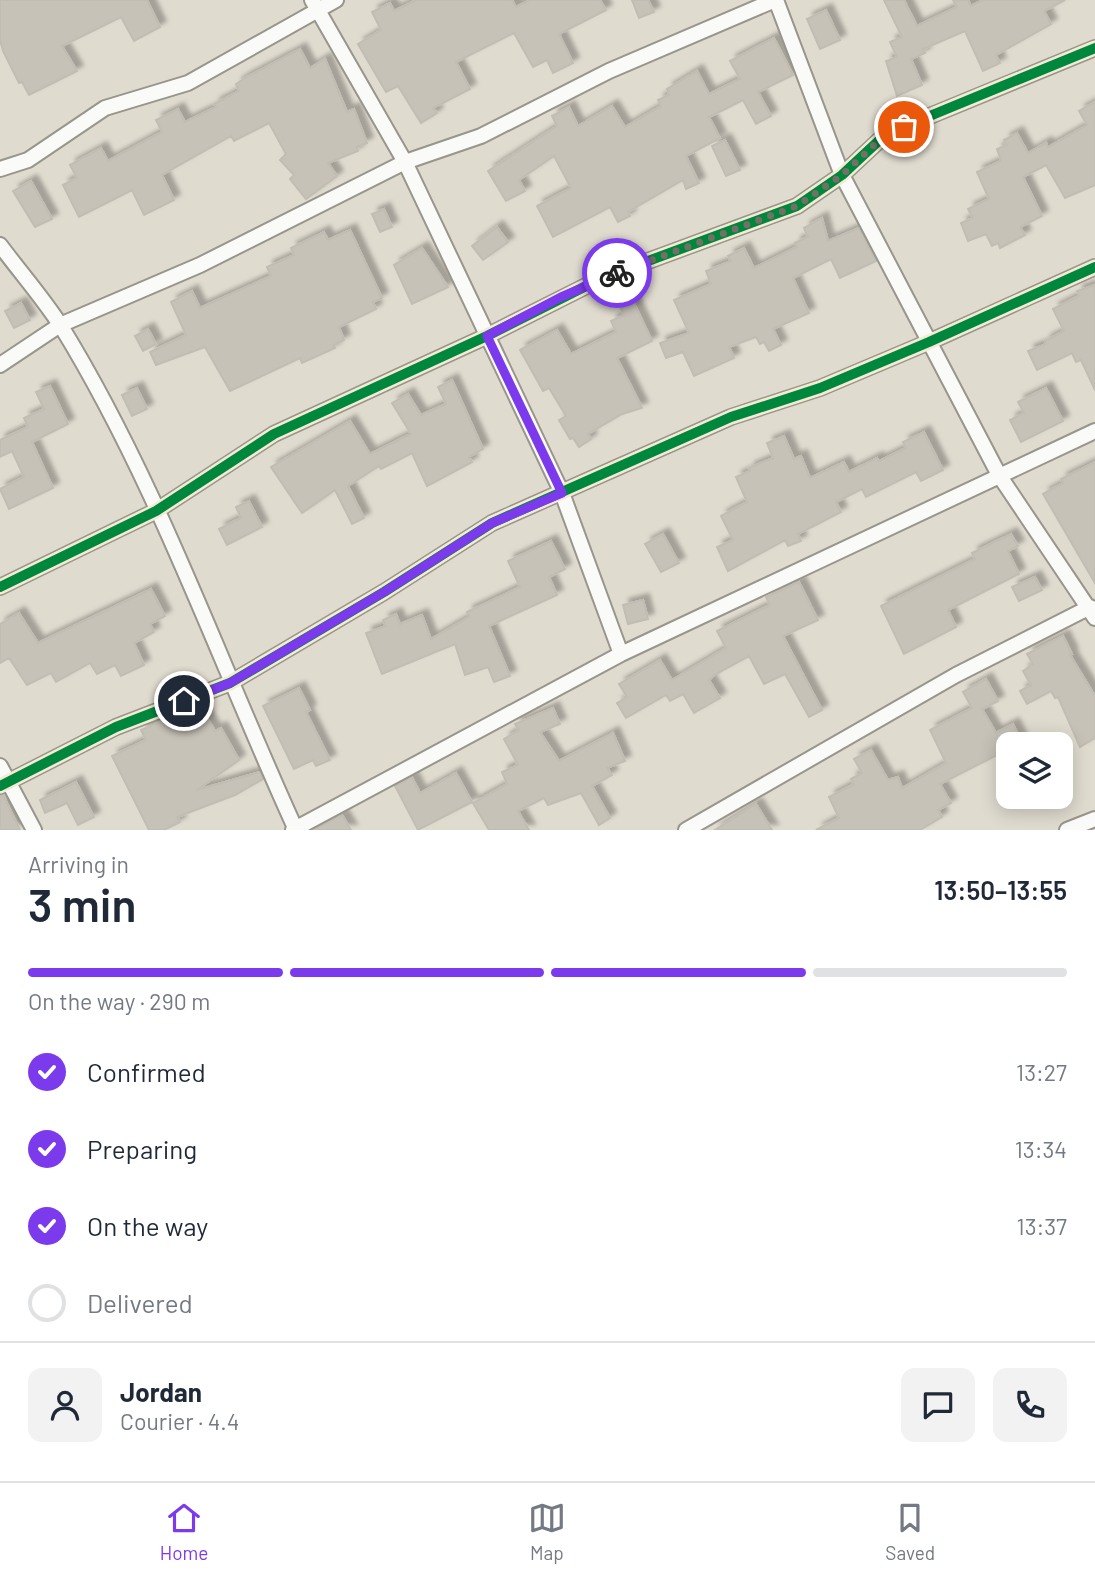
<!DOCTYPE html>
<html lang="en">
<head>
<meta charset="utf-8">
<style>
  body { margin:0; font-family:Barlow,sans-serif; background:#f2f2f3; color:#1f2937; height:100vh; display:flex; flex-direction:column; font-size:26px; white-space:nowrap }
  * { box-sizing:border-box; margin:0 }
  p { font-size:23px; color:#747a83 }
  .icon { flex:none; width:38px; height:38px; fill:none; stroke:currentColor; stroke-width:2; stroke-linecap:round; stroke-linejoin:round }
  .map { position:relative; height:830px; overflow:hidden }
  .side { display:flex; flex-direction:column; background:#fff; flex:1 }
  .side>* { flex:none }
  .buttons { position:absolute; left:996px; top:732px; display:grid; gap:14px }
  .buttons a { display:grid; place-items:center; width:77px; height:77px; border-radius:14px; background:#fff; box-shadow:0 4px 18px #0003; font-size:35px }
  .pin { position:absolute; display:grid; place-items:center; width:60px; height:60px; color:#fff; margin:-30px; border:4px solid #fff; border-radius:50%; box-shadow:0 2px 7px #0007 }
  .courier { position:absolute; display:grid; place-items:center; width:70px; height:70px; margin:-35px; border:5px solid #7c3aed; border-radius:50%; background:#fff; color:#222; box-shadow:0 2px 9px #0007 }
  .overview em { font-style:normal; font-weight:600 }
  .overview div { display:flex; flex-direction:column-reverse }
  .overview { display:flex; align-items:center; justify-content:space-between; height:119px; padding:0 28px }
  h1 { font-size:46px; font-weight:600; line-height:52px }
  .bar { display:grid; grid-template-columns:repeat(4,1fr); gap:10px 7px; align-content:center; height:84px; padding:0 28px }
  .bar i { height:9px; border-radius:5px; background:#e0e1e3 }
  .bar .selected { background:#7c3aed }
  .bar p { grid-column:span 4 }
  .line { display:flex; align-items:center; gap:18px; padding:0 28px; border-top:2px solid #e0e1e3 }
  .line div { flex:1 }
  .round { display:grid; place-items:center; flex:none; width:74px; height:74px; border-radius:14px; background:#f2f2f3 }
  ol { padding:0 28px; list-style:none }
  li { display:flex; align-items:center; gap:21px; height:77px }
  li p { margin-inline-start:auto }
  li .icon { padding:7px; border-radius:50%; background:#7c3aed; color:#fff; stroke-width:4 }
  li:last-child { color:#747a83 }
  li i { width:38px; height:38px; border:4px solid #e0e1e3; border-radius:50% }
  .menu { display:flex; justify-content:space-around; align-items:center; height:98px; border-top:2px solid #e0e1e3; background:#fff; font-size:19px; color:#747a83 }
  .menu a { display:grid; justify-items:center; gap:4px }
  .menu .selected { color:#7c3aed }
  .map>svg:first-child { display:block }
  .building { fill:#c7c2b8; stroke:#c1bdb3; stroke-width:2; filter:url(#shadow) }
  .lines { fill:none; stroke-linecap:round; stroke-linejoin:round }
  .minor-casing { stroke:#98958b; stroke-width:18 }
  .minor { stroke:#fafaf8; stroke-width:14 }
  .cycleway-casing { stroke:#f5ebd4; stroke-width:15 }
  .cycleway { stroke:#00873e; stroke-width:10 }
  .done { stroke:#747066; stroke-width:7; stroke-dasharray:0 12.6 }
  .route { stroke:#7c3aed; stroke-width:9 }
</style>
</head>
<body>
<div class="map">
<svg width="1095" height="830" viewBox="0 0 1095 830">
  <defs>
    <filter id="shadow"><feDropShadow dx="6" dy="-6" stdDeviation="2" flood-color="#0004"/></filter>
  </defs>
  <rect width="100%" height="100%" fill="#e0dbcf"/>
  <!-- building -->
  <path class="building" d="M0,0h147l13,27 -26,14 -13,-24 -59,29 15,25 -48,24 -7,-13 -3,1 -16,-32 -3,-11z
    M416,0h96l4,7 14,-7h70l6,10 -47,24 14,29 -20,10 -6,-13 -14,7 -19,-34 -58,29 14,27 -37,19 4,5 -16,10 -23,-37 -12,6 -28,-48 23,-14 -9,-18 18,-9 4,8z
    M632,0h16l6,12 -15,6z
    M884,0h20l13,26 40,-19 -4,-7h15l3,6 12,-6h82l-21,11 7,13 -55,31 4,8 -17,8 -18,-40 -42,18 2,4 -14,6 11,26 -25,11 -11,-35 11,-4 -7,-15 12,-5z
    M826,10l14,30 -20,9 -13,-30z
    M774,38l19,37 -35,17 13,24 -15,8 -13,-24 -34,17 11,21 -34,18 13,27 -13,6 -3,-9 -55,32 2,4 -12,6 -8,-15 -57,30 -16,-31 34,-18 -17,-32 -35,24 6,11 -19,10 -18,-30 69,-45 -5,-10 17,-9 9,19 34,-20 13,21 36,-21 -3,-6 11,-5 -2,-6 30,-18 12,23 31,-15 -10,-18z
    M300,49l10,19 15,-9 22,53 7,-3 13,34 -10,4 1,4 -30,12 9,13 -31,23 -16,-20 4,-4 -14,-15 6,-6 -17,-31 -35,18 -3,-5 -69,39 12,25 -30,15 -12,-25 -53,27 -16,-32 14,-7 -7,-13 31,-17 7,13 54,-29 -6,-12 22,-11 7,13 31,-15 -2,-3 25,-13 -3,-7 9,-6z
    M1095,102v83l-30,13 -19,-33 -23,12 19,39 -22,11 5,8 -25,13 -2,-5 -6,3 -6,-12 -18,7 -7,-18 12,-5 -5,-9 21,-10 -12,-27 24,-11 -4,-12 10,-4 -3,-5 13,-7 11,20 18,-10 2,4 39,-22 -8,-14z
    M725,140l15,30 -14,6 -14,-30z
    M31,181l21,38 -17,8 -22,-36z
    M384,209l8,18 -12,5 -8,-18z
    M822,218l6,23 31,-13 17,33 -36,17 -9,-19 -38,19 16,35 -36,16 8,16 -12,6 -5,-9 -4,2 -4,-7 -27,10 5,11 -40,18 -11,-24 -17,6 -6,-15 29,-10 -15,-33 37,-16 -5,-13 25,-10 -3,-5 16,-8 10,20 43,-21 -2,-4 13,-6 -4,-9z
    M497,227l11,15 -25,18 -11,-14z
    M350,230l32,68 -9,4 3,7 -37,18 5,13 -10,5 1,3 -33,15 -2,-5 -70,33 -25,-44 -49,18 -6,-13 36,-17 -15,-33 21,-11 8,17 71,-32 -4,-9 27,-12 -3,-7 33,-16 4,8z
    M422,248l26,39 -36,17 -18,-39z
    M1095,285v105l-14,-30 -5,2 -4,-9 -35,17 -9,-19 18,-7 -1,-3 19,-10 -11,-22 26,-13 -2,-5z
    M632,299l20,42 -35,17 25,50 -20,6 -34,20 3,5 -12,8 -6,-9 -3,1 -11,-19 7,-4 -17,-28 -6,3 -23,-41 37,-20 14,24 45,-22 -5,-11 13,-6 -5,-10z
    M21,303l9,17 -16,8 -9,-17z
    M148,329l8,15 -13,7 -8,-15z
    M452,380l31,69 -14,8 3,5 -45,24 -15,-33 -31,16 -2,-3 -31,20 16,32 -12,6 -17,-34 -33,23 -31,-46 79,-46 20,33 41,-20 -19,-31 16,-9 13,21 25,-11 -8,-17z
    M50,386l18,38 -36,18 21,46 -44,21 -9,-20 24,-12 -12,-26 -12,6v-17l28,-13 -4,-9 20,-9 -8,-17z
    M137,388l10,21 -15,7 -10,-21z
    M1046,388l17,33 -42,21 -11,-22 14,-7 -6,-11z
    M924,432l19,38 -22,11 -5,-9 -50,25 -4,-8 -26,13 5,10 -43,22 3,7 -13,5 -3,-6 -57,31 -11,-24 16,-7 -12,-24 26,-14 -11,-25 14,-6 -1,-3 24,-10 -6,-15 17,-7 10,23 7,-3 9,22 34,-16 5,10 28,-14 2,3 27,-13 -3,-6z
    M1095,462v121l-52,-89 20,-11 -2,-4z
    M249,501l13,26 -35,18 -8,-16 22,-11 -5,-11z
    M663,534l16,29 -18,9 -16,-28z
    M1011,534l7,12 -10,5 11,23 -71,36 8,17 -52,27 -23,-48 94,-47 -3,-6z
    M551,541l14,28 -16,8 8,18 -68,31 21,50 -16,6 -6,-15 -23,8 -10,-31 -73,30 -16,-41 20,-7 -3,-6 13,-6 4,10 22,-9 9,24 38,-22 -2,-5 53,-25 -12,-26z
    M1035,577l7,13 -23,11 -7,-14z
    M799,582l19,38 -35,16 39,74 -13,7 -24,-43 -21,10 -15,-28 -35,19 -5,5 11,18 -26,15 -11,-19 -13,7 -4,-6 -40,23 -9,-15 10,-6 -8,-13 41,-24 12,20 54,-32 -9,-17 53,-26 -4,-8z
    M151,589l14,27 -15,8 4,8 -20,11 10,22 -23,11 -6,-11 -18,9 -7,-11 -34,19 -5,-9 -24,12 -18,-27 -9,5v-39l19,-11 19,30z
    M643,600l5,19 -20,5 -5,-19z
    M1063,636l9,18 -2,1 25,41v42l-15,9 -22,-50 -3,1 -4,-7 -24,13 -7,-13 11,-6 -8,-14 10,-7 -6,-10z
    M986,679l12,22 -16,8 14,24 17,-9 10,20h-15v30l-11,-19 -57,29 11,19 -13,7 4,7 -22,13h-104l23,-12 -10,-21 25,-13 -3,-5 11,-6 -8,-14 17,-9 17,30 10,-3 4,11 44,-25 -16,-33 42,-22 -9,-16z
    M299,688l11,22 -4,2 24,48 -14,6 -3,-6 -19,9 -31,-63z
    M553,708l7,16 -20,8 19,29 54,-28 12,28 -18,7 5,7 -20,11 18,32 -11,7 -18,-32 -33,12 -4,-7 -26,13 11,19h-40l-16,-27 34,-19 -5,-12 16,-7 -14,-26 15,-9 -4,-6z
    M202,709l13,22 6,-3 18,32 -42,30 63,-18 3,7 -28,16 -58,22 3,5 -16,8h-15l-37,-74 34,-16 -5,-10 46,-19 2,5z
    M456,773l16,29 -54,28 -23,-44 17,-9 8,16z
    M76,782l18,35 -16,8 -11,-22 -22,10 -5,-13z
    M3,795l17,35h-20v-34z
    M756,804l16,26h-57z
    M342,815l9,15h-38z"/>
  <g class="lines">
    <defs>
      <path id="minor" d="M312,0l93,162 157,331 59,161
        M776,0l66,175 157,300 96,143
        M0,169l28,-9 77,-52 83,-25 148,-83
        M0,245c20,27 43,53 61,81 97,158 158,336 235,504
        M0,365l60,-40 140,-60 205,-103 76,-26 128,-65 166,-71
        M0,587l156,-76 118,-77 213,-98 115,-58 195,-72 45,-31 44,-41 209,-86
        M0,766l34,64
        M0,786l116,-59 114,-44 154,-91 108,-69 239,-106 89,-29 109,-46 166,-75
        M293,830l328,-176 474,-223
        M686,830l270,-155 134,-68 5,4
        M1067,830l28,-11"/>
    </defs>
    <!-- minor casing -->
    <use href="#minor" class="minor-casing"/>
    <!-- minor -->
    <use href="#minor" class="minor"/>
    <defs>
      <path id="cycleway" d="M0,587l156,-76 118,-77 213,-98 115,-58 195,-72 45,-31 44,-41 209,-86
        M0,786l116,-59 114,-44 154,-91 108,-69 239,-106 89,-29 109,-46 166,-75"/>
    </defs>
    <!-- cycleway casing -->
    <use href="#cycleway" class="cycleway-casing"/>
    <!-- cycleway -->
    <use href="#cycleway" class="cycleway"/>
  </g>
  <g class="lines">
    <!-- done -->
    <path class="done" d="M617,273l180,-67 45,-31 44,-41 18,-7"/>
    <!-- route -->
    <path class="route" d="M184,701l46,-18 154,-91 108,-69 70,-30 -75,-157 74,-39 56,-24"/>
  </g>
</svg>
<div class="buttons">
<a><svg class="icon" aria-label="layers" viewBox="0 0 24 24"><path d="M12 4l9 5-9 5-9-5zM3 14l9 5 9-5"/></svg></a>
</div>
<div class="pin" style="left:904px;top:127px;background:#ea580c"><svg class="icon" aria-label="bag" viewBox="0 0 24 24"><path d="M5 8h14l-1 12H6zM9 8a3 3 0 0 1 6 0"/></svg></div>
<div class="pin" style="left:184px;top:701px;background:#1f2937"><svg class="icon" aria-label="home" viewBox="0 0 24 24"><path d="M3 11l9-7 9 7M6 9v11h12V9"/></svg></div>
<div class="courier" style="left:617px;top:273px"><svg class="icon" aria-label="bike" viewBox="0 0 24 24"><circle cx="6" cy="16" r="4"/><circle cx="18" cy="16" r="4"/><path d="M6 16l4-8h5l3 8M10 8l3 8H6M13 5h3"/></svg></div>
</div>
<section class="side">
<div class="overview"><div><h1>3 min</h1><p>Arriving in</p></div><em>13:50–13:55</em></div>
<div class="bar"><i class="selected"></i><i class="selected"></i><i class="selected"></i><i></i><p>On the way · 290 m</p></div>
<ol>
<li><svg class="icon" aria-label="check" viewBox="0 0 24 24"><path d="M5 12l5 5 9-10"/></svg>Confirmed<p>13:27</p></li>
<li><svg class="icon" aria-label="check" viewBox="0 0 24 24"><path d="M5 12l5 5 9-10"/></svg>Preparing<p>13:34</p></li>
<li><svg class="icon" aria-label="check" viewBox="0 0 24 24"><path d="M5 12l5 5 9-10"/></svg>On the way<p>13:37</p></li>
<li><i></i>Delivered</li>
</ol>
<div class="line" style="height:126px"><a class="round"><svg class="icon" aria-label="person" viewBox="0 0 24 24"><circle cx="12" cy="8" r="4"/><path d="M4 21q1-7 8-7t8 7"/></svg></a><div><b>Jordan</b><p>Courier · 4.4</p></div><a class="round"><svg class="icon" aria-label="chat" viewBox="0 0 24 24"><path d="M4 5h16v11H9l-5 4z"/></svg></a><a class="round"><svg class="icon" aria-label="phone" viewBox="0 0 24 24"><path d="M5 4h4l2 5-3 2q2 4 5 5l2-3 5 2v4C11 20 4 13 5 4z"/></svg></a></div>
</section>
<nav class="menu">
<a class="selected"><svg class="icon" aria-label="home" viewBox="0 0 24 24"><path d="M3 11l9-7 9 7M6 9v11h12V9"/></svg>Home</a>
<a><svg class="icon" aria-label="map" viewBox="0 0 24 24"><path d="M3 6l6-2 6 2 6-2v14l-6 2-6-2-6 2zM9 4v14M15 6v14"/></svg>Map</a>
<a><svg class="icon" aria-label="saved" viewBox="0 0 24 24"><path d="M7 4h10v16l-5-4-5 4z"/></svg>Saved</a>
</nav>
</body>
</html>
